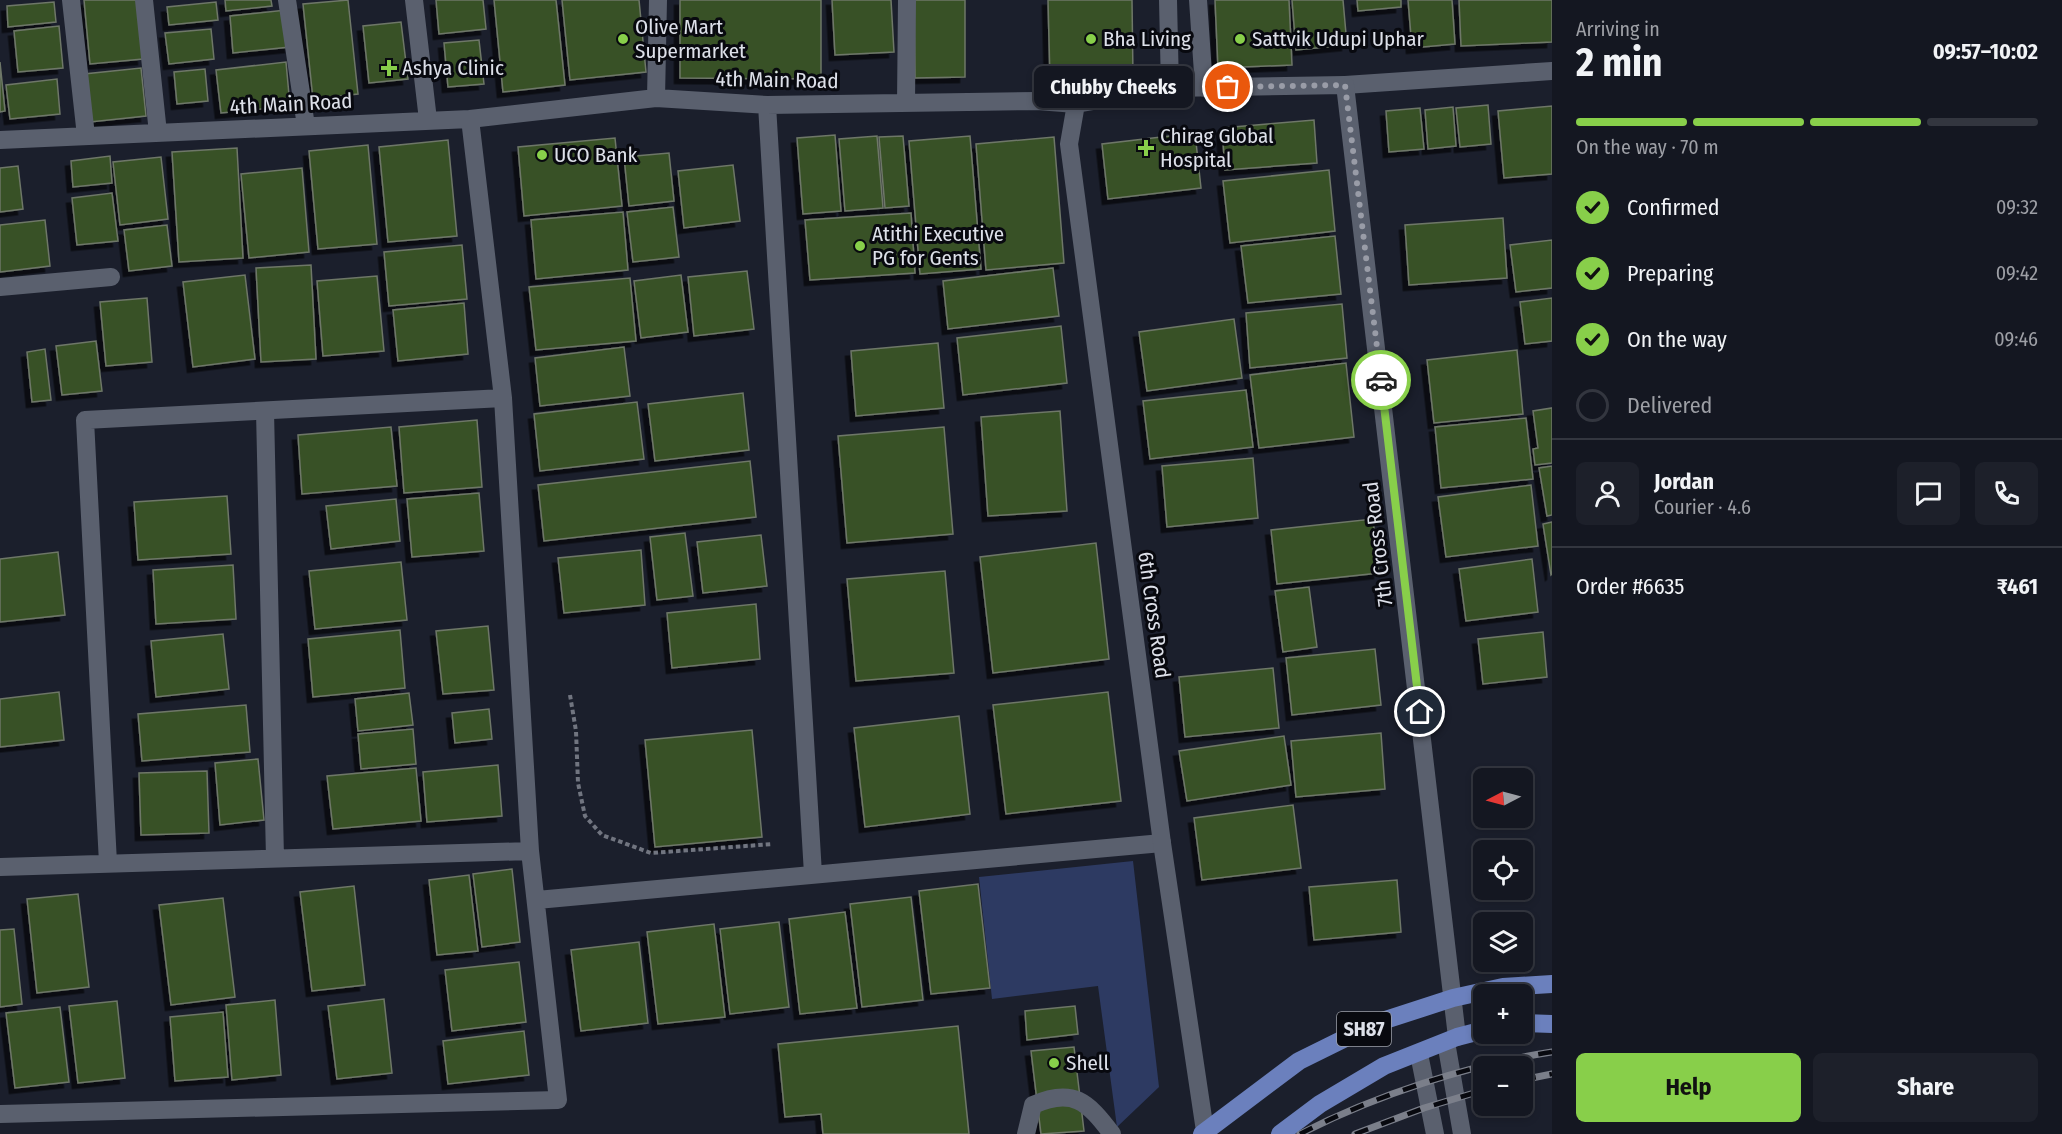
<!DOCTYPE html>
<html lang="en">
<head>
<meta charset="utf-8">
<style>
  body { margin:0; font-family:"Fira Sans Condensed",sans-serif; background:#1d202a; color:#f1f3f6; height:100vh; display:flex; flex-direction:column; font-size:22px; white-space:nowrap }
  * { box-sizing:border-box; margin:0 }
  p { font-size:20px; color:#9d9fa5 }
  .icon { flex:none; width:33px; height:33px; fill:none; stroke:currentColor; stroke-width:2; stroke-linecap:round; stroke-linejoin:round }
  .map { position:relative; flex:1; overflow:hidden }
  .panel { display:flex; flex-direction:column; background:#141721; width:510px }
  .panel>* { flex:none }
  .needle { width:39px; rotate:264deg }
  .controls { position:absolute; left:1473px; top:768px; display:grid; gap:12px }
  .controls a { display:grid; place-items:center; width:60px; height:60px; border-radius:9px; background:#141721; box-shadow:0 3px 9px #0003,0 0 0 2px #33363f; font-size:30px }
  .pin { position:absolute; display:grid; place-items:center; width:51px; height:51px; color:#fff; margin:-26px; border:3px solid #fff; border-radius:50%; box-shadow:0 2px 6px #0007 }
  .courier { position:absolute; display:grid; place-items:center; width:60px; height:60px; margin:-30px; border:4px solid #88cf4a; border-radius:50%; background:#fff; color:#222; box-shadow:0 2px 8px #0007 }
  .bubble { position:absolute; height:42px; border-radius:9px; background:#141721; box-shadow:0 3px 9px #0003,0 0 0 2px #33363f; font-size:20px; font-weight:700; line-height:42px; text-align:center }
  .overview em { font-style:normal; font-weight:700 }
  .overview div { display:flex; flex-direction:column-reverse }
  .overview { display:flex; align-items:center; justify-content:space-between; height:102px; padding:0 24px }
  h1 { font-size:39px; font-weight:700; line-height:45px }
  .bar { display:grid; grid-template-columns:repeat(4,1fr); gap:9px 6px; align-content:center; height:72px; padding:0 24px }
  .bar i { height:8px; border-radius:4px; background:#33363f }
  .bar .selected { background:#88cf4a }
  .bar p { grid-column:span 4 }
  .line { display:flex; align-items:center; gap:15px; padding:0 24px; border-top:2px solid #33363f }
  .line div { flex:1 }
  .round { display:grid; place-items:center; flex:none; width:63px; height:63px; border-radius:9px; background:#1d202a }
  ol { padding:0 24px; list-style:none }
  li { display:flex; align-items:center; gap:18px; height:66px }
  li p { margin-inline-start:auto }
  li .icon { padding:6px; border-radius:50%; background:#88cf4a; color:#111; stroke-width:4 }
  li:last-child { color:#9d9fa5 }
  li i { width:33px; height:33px; border:3px solid #33363f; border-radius:50% }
  .button { display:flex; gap:12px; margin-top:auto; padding:12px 24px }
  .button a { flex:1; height:69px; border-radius:9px; background:#88cf4a; color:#111; font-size:24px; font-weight:700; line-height:69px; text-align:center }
  .button a+a { background:#1d202a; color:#f1f3f6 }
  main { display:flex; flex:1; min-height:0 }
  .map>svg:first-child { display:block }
  .green { fill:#2d3a62 }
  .building { fill:#395126; stroke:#6e7768; stroke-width:1.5; filter:url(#shadow) }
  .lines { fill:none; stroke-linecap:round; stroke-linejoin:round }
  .path { stroke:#717580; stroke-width:4; stroke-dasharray:4.5 3; stroke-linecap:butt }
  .service { stroke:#5a606e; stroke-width:18 }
  .minor { stroke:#5a606e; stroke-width:18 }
  .secondary { stroke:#5a606e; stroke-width:18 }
  .primary { stroke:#6b80bd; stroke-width:18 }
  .rail-casing { stroke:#7b7f8a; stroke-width:7 }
  .rail { stroke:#08090f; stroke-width:4.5; stroke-dasharray:14; stroke-linecap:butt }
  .done { stroke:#999ca7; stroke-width:6; stroke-dasharray:0 10.8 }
  .route { stroke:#88cf4a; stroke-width:8 }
  .poi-dot { fill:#88cf4a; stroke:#08090f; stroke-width:2 }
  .labels { text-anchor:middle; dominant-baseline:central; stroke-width:6; stroke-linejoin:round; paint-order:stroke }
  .shield { fill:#08090f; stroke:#9da0a8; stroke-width:1.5 }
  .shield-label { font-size:20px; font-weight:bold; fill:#dde0e9 }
  .poi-label { font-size:21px; fill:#dde0e9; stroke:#08090f; text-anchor:start }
  .street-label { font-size:21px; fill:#dde0e9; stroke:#08090f }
</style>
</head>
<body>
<main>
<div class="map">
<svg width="1552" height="1134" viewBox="0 0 1552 1134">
  <defs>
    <filter id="shadow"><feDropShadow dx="-5.5" dy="5.5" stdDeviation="0" flood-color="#0009"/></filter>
  </defs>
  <rect width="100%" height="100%" fill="#1b1f2c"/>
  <!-- green -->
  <path class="green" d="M1133,861l26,226 -42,40 -19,-141 -106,13 -13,-122z"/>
  <!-- building -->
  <path class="building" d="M84,0h53l6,59 -53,5z
    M225,0h46l1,6 -46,5z
    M348,0l10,94 -45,5 -10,-95z
    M436,0h47l3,29 -47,5z
    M494,0h62l9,85 -62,7z
    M562,0h77l7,72 -76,8z
    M680,0h141v79l-141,-1z
    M832,0h59l3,52 -59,3z
    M914,0h51v77l-50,1z
    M1048,0h84l1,77 -83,2z
    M1215,0h74l3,65 -74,3z
    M1292,0h51l4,45 -51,5z
    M1357,0h44v7l-43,4z
    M1408,0h44l3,44 -43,4z
    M1459,0h93v42l-91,4z
    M54,2l2,20 -48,5 -1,-21z
    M216,2l2,18 -49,5 -2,-18z
    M286,10l4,37 -57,6 -3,-37z
    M401,22l7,57 -39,4 -6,-57z
    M59,26l4,42 -45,4 -4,-41z
    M211,29l3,30 -45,5 -4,-31z
    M479,40l5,44 -36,3 -4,-44z
    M0,62l5,49 -5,1z
    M286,62l4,44 -69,7 -5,-43z
    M141,68l5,48 -56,6 -6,-48z
    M205,69l3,32 -31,3 -3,-32z
    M57,79l3,35 -50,5 -4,-34z
    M1488,105l3,39 -31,3 -4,-39z
    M1552,106v68l-48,4 -6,-67z
    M1453,107l3,39 -28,3 -3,-39z
    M1420,108l4,41 -35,3 -3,-41z
    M1314,120l3,43 -92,7 -3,-42z
    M1195,133l6,55 -93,11 -6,-55z
    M835,135l6,76 -38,3 -6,-76z
    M877,136l6,72 -38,3 -6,-72z
    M903,136l6,70 -24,2 -6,-71z
    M970,136l11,133 -61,5 -11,-133z
    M1054,137l10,126 -78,7 -10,-126z
    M615,138l7,68 -98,10 -6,-69z
    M448,140l9,96 -69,6 -9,-95z
    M368,145l9,99 -59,5 -9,-98z
    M237,148l6,110 -64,4 -7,-110z
    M669,153l5,48 -45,5 -5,-49z
    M110,156l2,27 -39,4 -2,-26z
    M161,157l7,62 -48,6 -7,-63z
    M733,165l7,56 -56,7 -6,-57z
    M18,166l5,43 -23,3v-44z
    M302,168l7,84 -60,6 -8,-84z
    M1329,170l6,61 -105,12 -7,-62z
    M112,193l6,48 -41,4 -5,-47z
    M673,207l6,50 -46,5 -6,-50z
    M623,212l5,58 -92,9 -5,-59z
    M911,213l4,60 -105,7 -5,-60z
    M1503,218l4,60 -98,7 -4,-60z
    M45,220l5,46 -50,6v-47z
    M167,225l5,41 -43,5 -5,-41z
    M1335,236l6,58 -93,9 -7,-57z
    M1552,240v48l-36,4 -6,-47z
    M462,245l5,54 -78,7 -5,-54z
    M311,265l5,94 -55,3 -5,-94z
    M1053,268l6,48 -111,13 -5,-48z
    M747,271l7,58 -60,7 -6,-59z
    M245,275l10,84 -62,8 -10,-85z
    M681,275l7,57 -47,6 -7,-57z
    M377,276l7,75 -61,5 -6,-75z
    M630,278l6,63 -100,9 -7,-63z
    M147,298l5,64 -46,4 -6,-64z
    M1552,298v43l-27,3 -5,-42z
    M464,303l4,51 -70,7 -5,-51z
    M1342,304l5,54 -97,10 -4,-55z
    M1234,319l8,59 -95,13 -8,-59z
    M1061,326l6,57 -104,12 -6,-57z
    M96,341l6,50 -40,4 -6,-49z
    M938,343l6,65 -88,8 -5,-65z
    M624,347l6,49 -90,10 -5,-48z
    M45,349l6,51 -19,2 -5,-50z
    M1517,350l6,64 -89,9 -7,-63z
    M1346,363l8,74 -95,11 -9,-73z
    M1246,390l7,57 -103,12 -7,-58z
    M743,393l6,57 -94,11 -7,-57z
    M637,402l7,57 -104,12 -6,-57z
    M1552,408v55l-17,2 -2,-16 5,-1 -5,-37z
    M1060,411l7,100 -79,5 -7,-99z
    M1526,418l7,61 -92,9 -6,-61z
    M477,420l5,67 -78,6 -5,-66z
    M391,427l6,59 -95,8 -4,-59z
    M944,427l9,107 -106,9 -9,-107z
    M1253,458l5,60 -91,9 -5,-61z
    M750,461l6,56 -212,24 -6,-56z
    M1552,466v49l-5,1 -8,-48z
    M1531,485l7,61 -92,11 -8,-60z
    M479,493l5,58 -72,6 -5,-58z
    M227,496l4,58 -93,6 -4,-58z
    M396,499l4,42 -69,8 -5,-43z
    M1373,519l6,54 -102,11 -6,-54z
    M1552,522v52l-1,1 -8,-51z
    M685,533l8,63 -36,4 -7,-63z
    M761,535l6,51 -64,7 -6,-51z
    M1096,543l13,116 -116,14 -13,-116z
    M641,550l4,55 -81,8 -6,-55z
    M58,552l7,63 -65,7v-63z
    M1532,559l6,53 -72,9 -7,-52z
    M401,562l6,58 -92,9 -6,-58z
    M233,565l3,54 -80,5 -3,-54z
    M945,571l9,102 -98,8 -9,-102z
    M1309,587l8,60 -34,5 -8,-61z
    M756,604l4,55 -88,9 -5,-55z
    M488,626l6,64 -51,4 -7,-63z
    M400,630l5,58 -92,9 -5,-58z
    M1543,632l4,45 -64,7 -5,-45z
    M223,634l6,55 -73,8 -5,-56z
    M1375,649l6,56 -89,10 -6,-57z
    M1273,668l6,60 -94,9 -6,-60z
    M59,692l5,48 -64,7v-48z
    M1108,692l13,109 -115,13 -13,-109z
    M409,693l4,32 -55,6 -3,-32z
    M246,705l4,47 -108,9 -4,-47z
    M489,709l3,30 -37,4 -3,-30z
    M959,716l11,98 -105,13 -11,-99z
    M413,729l3,35 -55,5 -3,-35z
    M752,730l10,107 -107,10 -10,-107z
    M1381,733l4,56 -89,8 -5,-56z
    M1284,736l7,49 -104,16 -8,-50z
    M258,759l6,61 -44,5 -5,-62z
    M498,765l4,51 -75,6 -4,-50z
    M416,768l5,53 -88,8 -6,-53z
    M207,771l2,62 -68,2 -2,-62z
    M1293,805l8,63 -99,12 -8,-62z
    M512,869l8,73 -38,5 -9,-73z
    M469,875l9,76 -41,4 -8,-75z
    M1397,880l4,52 -87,8 -5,-53z
    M978,884l12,104 -59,6 -12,-103z
    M354,886l11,99 -53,6 -12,-99z
    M78,894l11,93 -52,6 -10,-94z
    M911,897l12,103 -61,7 -12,-103z
    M223,898l12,99 -64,8 -12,-100z
    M845,912l12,96 -57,6 -11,-95z
    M779,922l10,85 -59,7 -10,-85z
    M714,924l11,93 -67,7 -11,-92z
    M14,929l8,75 -22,3v-77z
    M639,942l9,81 -67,8 -10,-81z
    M519,962l7,60 -74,9 -7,-61z
    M384,999l8,74 -55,6 -9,-73z
    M275,1000l6,75 -49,5 -6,-75z
    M117,1001l8,77 -47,5 -9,-77z
    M1075,1006l3,28 -51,6 -2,-29z
    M60,1007l9,75 -54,6 -9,-75z
    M223,1012l5,65 -53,4 -5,-64z
    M958,1026l11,108h-146l-2,-20 -36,3 -7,-73z
    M524,1031l5,44 -81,9 -5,-43z
    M1074,1047l10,84 -43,3 -10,-83z"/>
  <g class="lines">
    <!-- path -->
    <path class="path" d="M570,695l6,36 2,52 7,33 17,19 49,18 122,-9"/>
    <!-- service -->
    <path class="service" d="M1026,1134l7,-29c40,-18 55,-3 79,29"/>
    <!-- minor -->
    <path class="minor" d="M71,0l15,136
      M144,0l14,133
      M287,0l19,126
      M414,0l14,120
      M1345,85l207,-14
      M656,98l2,-98
      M906,103l1,-103
      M767,105l46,769
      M0,140l470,-21 186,-21 111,7 270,-4 39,3
      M0,287l111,-10
      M265,411l10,447
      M108,863l-23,-443 418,-22
      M0,867l530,-16
      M537,900l625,-57
      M1446,1042l16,92
      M1419,1054l16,80
      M0,1114l558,-14 -28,-249 -27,-453 -33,-279"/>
    <!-- secondary -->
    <path class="secondary" d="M1168,0l2,88
      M1198,0l6,88
      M1208,1134l-3,-3 -43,-288 -93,-699 7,-40 94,-16 175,-3 112,952"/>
    <!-- primary -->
    <path class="primary" d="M1522,1023l30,1
      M1202,1134l97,-73 77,-38 77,-25 50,-11 49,-3
      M1280,1134l40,-30 64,-38 73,-29 27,-7"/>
    <defs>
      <path id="rail" d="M1522,1080l30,-6
        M1300,1134c76,-39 168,-69 252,-82
        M1355,1134l69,-26 60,-18"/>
    </defs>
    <!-- rail casing -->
    <use href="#rail" class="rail-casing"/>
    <!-- rail -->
    <use href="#rail" class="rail"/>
  </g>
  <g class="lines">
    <!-- done -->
    <path class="done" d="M1228,87l117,-2 36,295"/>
    <!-- route -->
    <path class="route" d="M1381,380l39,332"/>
  </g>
  <!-- markers -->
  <g class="poi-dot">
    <circle cx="623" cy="39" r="6"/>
    <circle cx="1091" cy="39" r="6"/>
    <circle cx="1240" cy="39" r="6"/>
    <path d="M386 59h6v6h6v6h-6v6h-6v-6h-6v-6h6z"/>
    <path d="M1143 139h6v6h6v6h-6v6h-6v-6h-6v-6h6z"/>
    <circle cx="542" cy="155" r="6"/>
    <circle cx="860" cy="246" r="6"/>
    <circle cx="1054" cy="1063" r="6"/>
  </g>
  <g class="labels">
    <!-- shield labels -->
    <rect class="shield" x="1337" y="1012" width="54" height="34" rx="4.5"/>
    <g class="shield-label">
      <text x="1364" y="1029">SH87</text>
    </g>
    <!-- poi labels -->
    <g class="poi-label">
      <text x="635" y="27">Olive Mart<tspan x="635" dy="24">Supermarket</tspan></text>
      <text x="1103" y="39">Bha Living</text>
      <text x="1252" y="39">Sattvik Udupi Uphar</text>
      <text x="402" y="68">Ashya Clinic</text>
      <text x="1160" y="136">Chirag Global<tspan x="1160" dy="24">Hospital</tspan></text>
      <text x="554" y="155">UCO Bank</text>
      <text x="872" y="234">Atithi Executive<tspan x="872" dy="24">PG for Gents</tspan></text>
      <text x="1066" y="1063">Shell</text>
    </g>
    <!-- street labels -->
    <g class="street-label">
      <text transform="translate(777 80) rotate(1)">4th Main Road</text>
      <text transform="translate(291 104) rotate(-3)">4th Main Road</text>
      <text transform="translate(1378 544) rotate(-97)">7th Cross Road</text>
      <text transform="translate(1154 615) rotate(82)">6th Cross Road</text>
    </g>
  </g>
</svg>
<div class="controls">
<a><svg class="needle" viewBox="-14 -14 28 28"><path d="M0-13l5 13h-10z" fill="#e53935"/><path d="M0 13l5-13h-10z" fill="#9d9fa5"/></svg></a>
<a><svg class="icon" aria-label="locate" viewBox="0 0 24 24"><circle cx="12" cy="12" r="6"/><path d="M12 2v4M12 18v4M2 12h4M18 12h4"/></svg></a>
<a><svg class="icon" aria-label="layers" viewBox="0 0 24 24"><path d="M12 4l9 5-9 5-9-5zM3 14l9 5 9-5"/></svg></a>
<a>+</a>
<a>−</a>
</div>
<div class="pin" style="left:1228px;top:87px;background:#ea580c"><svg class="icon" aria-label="bag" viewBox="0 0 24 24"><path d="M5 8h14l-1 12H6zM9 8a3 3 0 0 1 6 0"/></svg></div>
<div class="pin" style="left:1420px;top:712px;background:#1f2937"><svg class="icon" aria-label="home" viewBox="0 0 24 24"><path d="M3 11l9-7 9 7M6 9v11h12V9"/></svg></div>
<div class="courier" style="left:1381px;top:380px"><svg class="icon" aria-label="car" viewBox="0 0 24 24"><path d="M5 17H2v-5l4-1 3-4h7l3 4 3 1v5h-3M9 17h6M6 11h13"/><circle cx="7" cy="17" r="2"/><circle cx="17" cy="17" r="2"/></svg></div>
<div class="bubble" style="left:1034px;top:66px;width:159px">Chubby Cheeks</div>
</div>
<section class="panel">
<div class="overview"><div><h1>2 min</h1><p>Arriving in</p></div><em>09:57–10:02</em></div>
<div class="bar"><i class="selected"></i><i class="selected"></i><i class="selected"></i><i></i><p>On the way · 70 m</p></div>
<ol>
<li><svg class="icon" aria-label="check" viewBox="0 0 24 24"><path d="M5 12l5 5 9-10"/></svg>Confirmed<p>09:32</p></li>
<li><svg class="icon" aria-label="check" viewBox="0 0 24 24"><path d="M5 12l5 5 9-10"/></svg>Preparing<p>09:42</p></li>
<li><svg class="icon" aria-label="check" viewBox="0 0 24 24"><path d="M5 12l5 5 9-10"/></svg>On the way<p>09:46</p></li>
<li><i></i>Delivered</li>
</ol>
<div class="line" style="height:108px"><a class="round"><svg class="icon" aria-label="person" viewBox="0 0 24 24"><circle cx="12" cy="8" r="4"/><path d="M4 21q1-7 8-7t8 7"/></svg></a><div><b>Jordan</b><p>Courier · 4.6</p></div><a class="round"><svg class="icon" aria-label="chat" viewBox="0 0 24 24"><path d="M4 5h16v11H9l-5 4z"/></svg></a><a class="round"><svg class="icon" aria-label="phone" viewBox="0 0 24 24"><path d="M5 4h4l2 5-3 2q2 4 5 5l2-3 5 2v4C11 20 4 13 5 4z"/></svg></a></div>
<div class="line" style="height:78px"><div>Order #6635</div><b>₹461</b></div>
<div class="button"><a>Help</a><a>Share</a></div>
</section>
</main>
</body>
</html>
